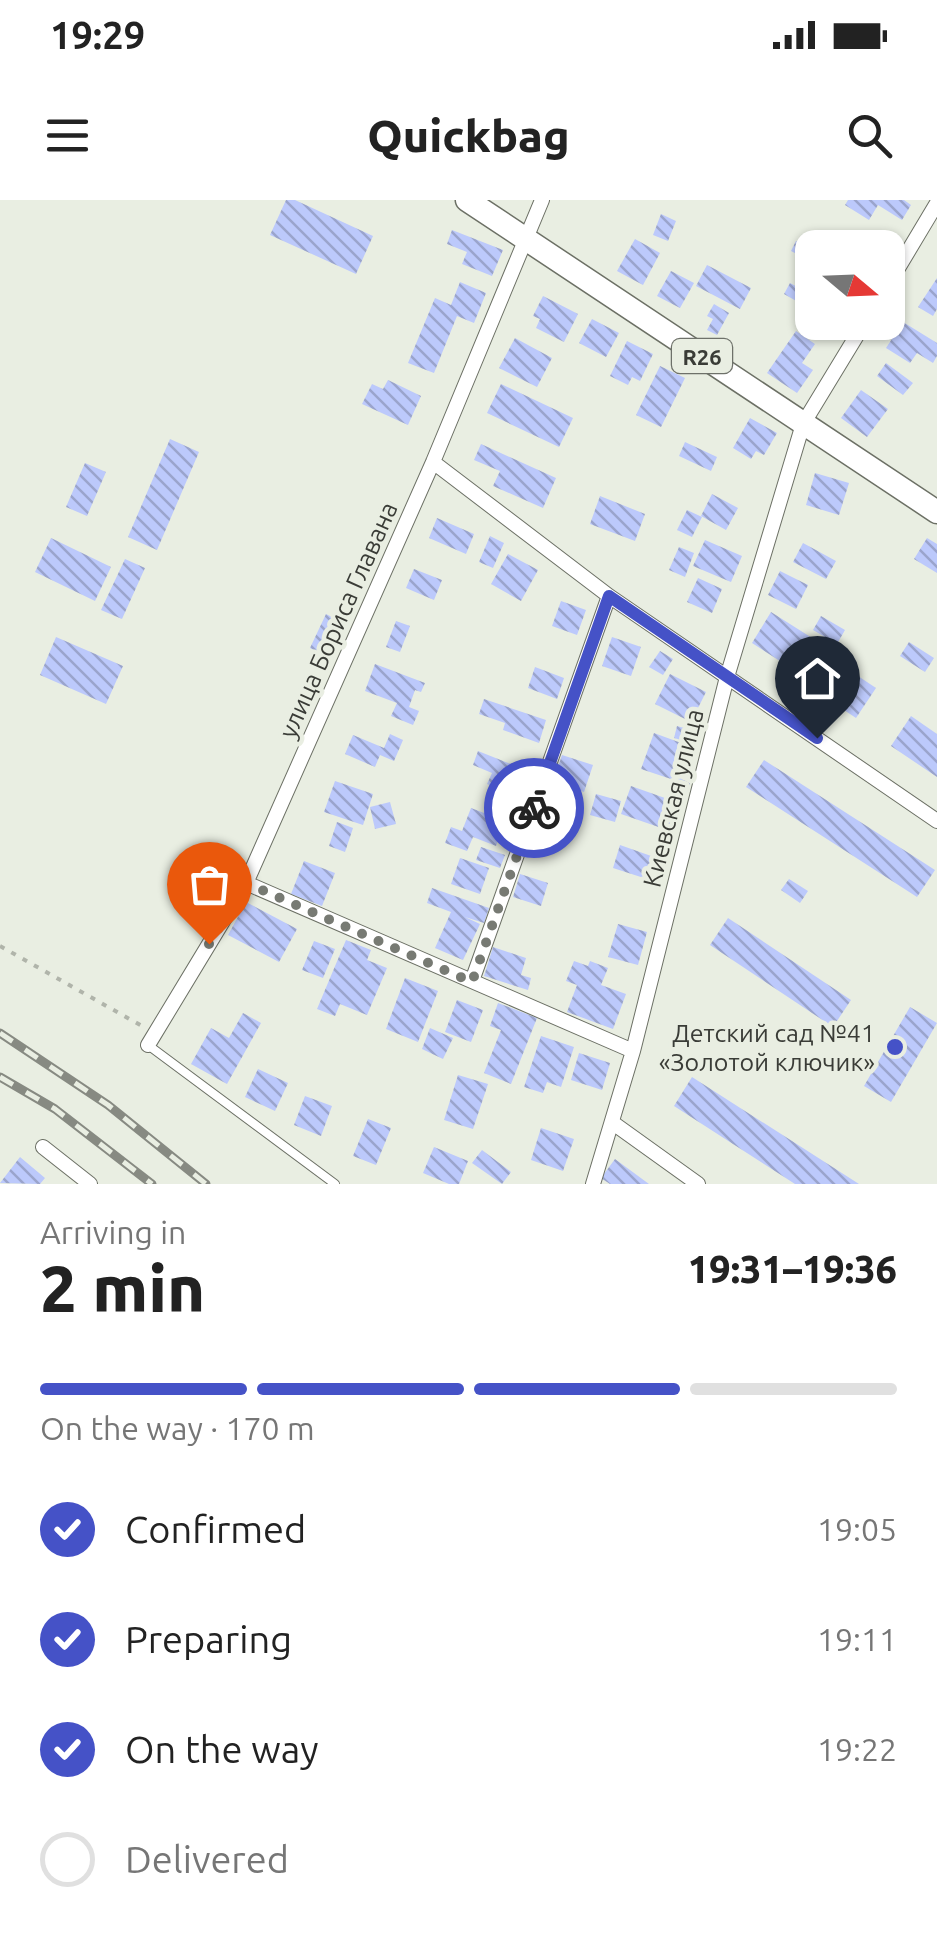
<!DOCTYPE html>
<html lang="en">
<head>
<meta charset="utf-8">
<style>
  body { margin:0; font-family:Ubuntu,sans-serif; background:#f6f6f6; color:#222; height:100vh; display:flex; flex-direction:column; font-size:38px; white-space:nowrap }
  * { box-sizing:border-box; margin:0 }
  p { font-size:32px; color:#767676 }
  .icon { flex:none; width:55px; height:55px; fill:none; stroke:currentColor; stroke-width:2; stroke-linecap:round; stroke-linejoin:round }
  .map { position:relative; height:984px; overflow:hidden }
  .sheet { display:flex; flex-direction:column; background:#fff; flex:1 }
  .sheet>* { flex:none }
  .needle { width:65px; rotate:109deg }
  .fabs { position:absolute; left:795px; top:30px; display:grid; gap:20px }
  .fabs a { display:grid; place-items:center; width:110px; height:110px; border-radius:20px; background:#fff; box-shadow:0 2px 8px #0004; font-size:50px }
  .pin { position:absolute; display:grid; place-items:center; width:85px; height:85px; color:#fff; margin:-102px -42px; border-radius:50% 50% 50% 0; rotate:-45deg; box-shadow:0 0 10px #0007 }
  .pin .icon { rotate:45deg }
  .courier { position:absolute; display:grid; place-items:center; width:100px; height:100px; margin:-50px; border:8px solid #4552c7; border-radius:50%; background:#fff; color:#222; box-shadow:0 2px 12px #0007 }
  .overview em { font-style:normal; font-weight:800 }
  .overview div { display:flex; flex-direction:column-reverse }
  .overview { display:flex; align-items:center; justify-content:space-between; height:170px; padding:0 40px }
  h1 { font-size:65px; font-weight:800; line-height:75px }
  .bar { display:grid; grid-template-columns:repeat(4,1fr); gap:15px 10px; align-content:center; height:120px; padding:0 40px }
  .bar i { height:12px; border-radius:8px; background:#e0e0e0 }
  .bar .active { background:#4552c7 }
  .bar p { grid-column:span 4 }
  ol { padding:0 40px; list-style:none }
  li { display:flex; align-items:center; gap:30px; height:110px }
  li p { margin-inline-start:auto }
  li .icon { padding:10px; border-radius:50%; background:#4552c7; color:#fff; stroke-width:4 }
  li:last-child { color:#767676 }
  li i { width:55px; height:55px; border:5px solid #e0e0e0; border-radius:50% }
  .status { display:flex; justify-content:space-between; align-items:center; height:70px; padding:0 50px; background:#fff; direction:ltr }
  .status svg { height:28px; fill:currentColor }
  header { display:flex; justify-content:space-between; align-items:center; height:130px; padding:0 40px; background:#fff; font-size:45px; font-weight:800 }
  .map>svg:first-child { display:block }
  .building { fill:url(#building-back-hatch) }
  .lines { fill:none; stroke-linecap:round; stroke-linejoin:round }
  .lane-casing { stroke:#6c7065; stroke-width:10 }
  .street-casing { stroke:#6c7065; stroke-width:16 }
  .primary-casing { stroke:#6c7065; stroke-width:25 }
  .path { stroke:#b0b4aa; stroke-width:4; stroke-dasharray:5 8; stroke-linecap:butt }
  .lane { stroke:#fff; stroke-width:8 }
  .street { stroke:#fff; stroke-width:14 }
  .primary { stroke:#fff; stroke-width:22 }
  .rail-casing { stroke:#878a82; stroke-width:9 }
  .rail { stroke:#e9eee2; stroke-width:5; stroke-dasharray:15; stroke-linecap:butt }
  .done { stroke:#777a73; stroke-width:10; stroke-dasharray:0 18 }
  .route { stroke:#4552c7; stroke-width:12 }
  .poi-dot { fill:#4552c7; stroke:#e9eee2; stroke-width:4 }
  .labels { text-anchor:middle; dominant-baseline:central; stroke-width:9; stroke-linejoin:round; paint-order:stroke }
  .shield { fill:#e9eee2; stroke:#6e716a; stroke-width:2.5 }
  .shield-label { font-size:22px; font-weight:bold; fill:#3a3c37 }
  .street-label { font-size:25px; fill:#3a3c37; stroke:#e9eee2 }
  .poi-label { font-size:25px; fill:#3a3c37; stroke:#e9eee2; text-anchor:end }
</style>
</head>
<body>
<div class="status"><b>19:29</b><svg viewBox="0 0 49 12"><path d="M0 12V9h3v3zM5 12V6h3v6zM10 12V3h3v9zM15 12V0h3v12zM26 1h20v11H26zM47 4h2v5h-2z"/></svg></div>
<header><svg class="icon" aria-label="menu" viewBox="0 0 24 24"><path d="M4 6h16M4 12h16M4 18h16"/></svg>Quickbag<svg class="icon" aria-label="search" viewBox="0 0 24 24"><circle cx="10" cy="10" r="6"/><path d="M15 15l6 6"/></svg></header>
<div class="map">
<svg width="937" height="984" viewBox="0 0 937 984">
  <defs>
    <pattern id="building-back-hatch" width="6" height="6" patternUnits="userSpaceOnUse" patternTransform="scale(2.5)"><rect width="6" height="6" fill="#bcc9fb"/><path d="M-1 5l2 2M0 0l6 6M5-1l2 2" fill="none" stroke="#9aa4cc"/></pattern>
  </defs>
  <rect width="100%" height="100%" fill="#e9eee2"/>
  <!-- building -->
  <path class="building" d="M286,0h9l78,36 -17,38 -86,-39z
    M848,0h56l7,5 -9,15 -24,-15 -9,15 -24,-15z
    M661,14l15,7 -8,20 -15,-6z
    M452,30l51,20 -11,26 -30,-12 5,-12 -20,-8z
    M635,39l25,14 -17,32 -26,-14z
    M796,41l16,8v13l-21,-11z
    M707,65l44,23 -11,21 -44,-23z
    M671,71l23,12 -14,25 -23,-12z
    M937,78v31l-4,7 -15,-9z
    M460,82l26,11 -12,30 -17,-7 -23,57 -26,-10 27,-65 16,7z
    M790,83l17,9 5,-9v27l-28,-16z
    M543,96l35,18 -14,28 -28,-14 4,-9 -7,-3z
    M714,104l15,9 -12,22 -10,-5 6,-11 -6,-3z
    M592,119l27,14 -13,24 -27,-14z
    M903,122l34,21v13l-4,7 -16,-10 -7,10 -24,-15z
    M796,131l19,13 -13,19 11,7 -16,23 -30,-20z
    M515,138l37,20 -15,29 -38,-19z
    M627,141l26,13 -13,27 -8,-4 -4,8 -18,-9z
    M886,163l27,20 -10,12 -26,-19z
    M660,166l25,12 -24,49 -25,-12z
    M388,180l33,16 -13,29 -46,-21 10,-20 11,5z
    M501,184l72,34 -14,29 -72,-34z
    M861,190l27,19 -21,28 -26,-19z
    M750,218l27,15 -13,22 -8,-4 -5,8 -18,-11z
    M170,239l29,13 -42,98 -29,-13z
    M685,242l32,15 -6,14 -32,-15z
    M481,244l75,34 -13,30 -50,-22 7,-15 -26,-11z
    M85,263l21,9 -19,44 -21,-9z
    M815,273l34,10 -10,32 -33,-10z
    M712,294l26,14 -12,22 -25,-14z
    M600,296l45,18 -10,27 -45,-17z
    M687,310l15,7 -10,20 -15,-7z
    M437,318l37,16 -8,20 -37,-16z
    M490,336l14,7 -11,25 -14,-6z
    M51,338l60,29 -16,34 -60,-29z
    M927,338l10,6v29l-23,-14z
    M705,340l37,16 -11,26 -38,-16z
    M803,343l33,18 -10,18 -33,-17z
    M679,347l15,6 -9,24 -16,-7z
    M508,354l30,16 -17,31 -30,-17z
    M125,359l20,9 -23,51 -21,-9z
    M414,369l28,11 -8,20 -28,-12z
    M780,371l28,14 -12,24 -28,-14z
    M698,378l24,11 -10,24 -25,-11z
    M561,401l25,9 -9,25 -25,-9z
    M771,412l49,31 -20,31 -48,-31z
    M326,414l14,7 -16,34 -14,-7z
    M821,416l24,14 -8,14 -24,-14z
    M396,421l14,5 -10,26 -14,-5z
    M56,437l67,29 -17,38 -66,-29z
    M612,437l29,10 -10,29 -29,-10z
    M909,442l25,16 -9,14 -25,-16z
    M660,451l13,8 -10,16 -14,-8z
    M375,464l50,19 -4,9 -6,-2 -6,17 10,4 -6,14 -22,-9 6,-13 -32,-12z
    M843,466l33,22 -20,30 -33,-22z
    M535,467l29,11 -7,21 -29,-11z
    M670,474l36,18 -15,30 -36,-18z
    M484,499l62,21 -7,23 -36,-13 2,-7 -26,-9z
    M911,516l26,18v43l-46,-31z
    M677,526l25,7 -3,12 -25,-7z
    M654,533l38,14 -11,32 9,4 -6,16 -14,-5 4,-14 -33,-11z
    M390,534l13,6 -9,21 -14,-6 -5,12 -30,-13 8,-19 31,13z
    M478,551l48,19 -10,26 -29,-12 5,-11 -19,-8z
    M562,555l31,10 -9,27 -31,-10z
    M764,560l171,110 -18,27 -171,-110z
    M335,581l38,13 -10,31 -39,-13z
    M631,586l48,17 -9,28 -49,-17z
    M596,594l25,7 -6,21 -25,-7z
    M505,596l18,7 -7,18 -18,-7z
    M390,602l6,22 -21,5 -5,-22z
    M471,608l34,13 -9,25 -23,-9 -6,14 -22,-8 6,-16 11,4z
    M337,622l16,6 -8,24 -16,-6z
    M620,645l34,12 -7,22 -34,-11z
    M481,647l24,8 -5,13 -24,-8z
    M460,658l29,10 -9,26 -29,-10z
    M304,661l31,12 -13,33 -31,-12z
    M520,674l28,9 -7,23 -28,-9z
    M789,679l19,12 -8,12 -19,-13z
    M432,688l57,20 -5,15 -19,-6 15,7 -17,36 -28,-12 16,-36 -24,-9z
    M246,702l51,27 -18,33 -51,-27z
    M728,718l123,82 -18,27 -123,-82z
    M618,724l29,8 -9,33 -30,-8z
    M346,740l25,10 -4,10 20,8 -20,47 -27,-11 -5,12 -18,-7z
    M314,741l21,8 -12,29 -21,-8z
    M493,747l33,11 -5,17 10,3 -3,12 -44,-14z
    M574,761l14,5 2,-5 18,7 -7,17 25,9 -13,35 -46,-17 10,-27 -11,-4z
    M405,778l33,13 -20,51 -32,-13z
    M457,800l26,10 -12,32 -26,-10z
    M498,803l39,15 -26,66 -27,-11 17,-43 -11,-4z
    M910,807l27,16 -46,79 -27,-16z
    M243,813l18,10 -34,61 -36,-20 20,-36 18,10z
    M430,828l23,10 -10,21 -21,-10z
    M541,836l33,11 -13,40 -14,-5 -4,11 -19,-6z
    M579,853l31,10 -8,27 -31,-10z
    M258,869l30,14 -13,28 -30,-14z
    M458,875l30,9 -15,45 -29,-9z
    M692,877l167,107h-64l-121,-78z
    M305,896l27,10 -11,30 -27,-11z
    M368,919l23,9 -15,37 -23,-9z
    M541,928l33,11 -11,32 -32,-11z
    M434,947l34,14 -9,23h-10l-26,-11z
    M482,950l29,22 -9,12 -30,-21z
    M20,957l25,21 -5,6 -40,-1z
    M615,959l34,25h-39l-9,-6z"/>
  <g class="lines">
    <defs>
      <path id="lane" d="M148,845l187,139"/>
      <path id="street" d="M888,85l49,-82
        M433,262l176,134 328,225
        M246,683l387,168
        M472,781l137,-385
        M148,845l98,-162 187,-421 109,-262
        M613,923l85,61
        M43,947l47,37
        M593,984l40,-133 94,-374 76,-253 62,-102"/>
      <path id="primary" d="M467,0l470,312"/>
    </defs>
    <!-- lane casing -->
    <use href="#lane" class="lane-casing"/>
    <!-- street casing -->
    <use href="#street" class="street-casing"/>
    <!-- primary casing -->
    <use href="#primary" class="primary-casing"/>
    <!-- path -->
    <path class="path" d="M0,746l142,80"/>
    <!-- lane -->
    <use href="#lane" class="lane"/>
    <!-- street -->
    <use href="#street" class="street"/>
    <!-- primary -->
    <use href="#primary" class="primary"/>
    <defs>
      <path id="rail" d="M0,833l108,72 98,79
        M0,877l55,32 97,75"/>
    </defs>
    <!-- rail casing -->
    <use href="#rail" class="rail-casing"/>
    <!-- rail -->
    <use href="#rail" class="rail"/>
  </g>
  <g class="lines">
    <!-- done -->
    <path class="done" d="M209,744l37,-61 226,99 62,-174"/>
    <!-- route -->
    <path class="route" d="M534,608l75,-212 208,142"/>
  </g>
  <!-- markers -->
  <circle class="poi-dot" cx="895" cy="847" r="10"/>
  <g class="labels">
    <!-- shield labels -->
    <rect class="shield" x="672" y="139" width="60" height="34" rx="8"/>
    <g class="shield-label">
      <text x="702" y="156">R26</text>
    </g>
    <!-- street labels -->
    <g class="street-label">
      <text transform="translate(338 420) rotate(-66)">улица Бориса Главана</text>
      <text transform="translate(673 598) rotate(-76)">Киевская улица</text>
    </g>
    <!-- poi labels -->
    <g class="poi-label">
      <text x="875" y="833">Детский сад №41<tspan x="875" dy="29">«Золотой ключик»</tspan></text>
    </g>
  </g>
</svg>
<div class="fabs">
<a><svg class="needle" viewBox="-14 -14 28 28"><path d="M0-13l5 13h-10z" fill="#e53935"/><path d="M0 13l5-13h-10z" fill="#767676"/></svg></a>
</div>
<div class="pin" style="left:209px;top:744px;background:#ea580c"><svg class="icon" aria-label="bag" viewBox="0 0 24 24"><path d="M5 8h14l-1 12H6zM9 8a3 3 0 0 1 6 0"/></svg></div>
<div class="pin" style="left:817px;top:538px;background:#1f2937"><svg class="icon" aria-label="home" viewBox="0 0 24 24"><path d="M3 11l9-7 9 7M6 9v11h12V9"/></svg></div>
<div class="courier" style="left:534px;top:608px"><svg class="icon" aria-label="bike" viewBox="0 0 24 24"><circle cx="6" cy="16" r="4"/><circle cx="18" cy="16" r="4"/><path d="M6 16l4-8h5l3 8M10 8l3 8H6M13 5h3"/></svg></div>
</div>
<section class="sheet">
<div class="overview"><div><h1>2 min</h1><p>Arriving in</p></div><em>19:31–19:36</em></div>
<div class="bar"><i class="active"></i><i class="active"></i><i class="active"></i><i></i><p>On the way · 170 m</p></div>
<ol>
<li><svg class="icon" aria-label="check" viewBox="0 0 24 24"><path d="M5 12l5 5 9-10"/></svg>Confirmed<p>19:05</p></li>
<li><svg class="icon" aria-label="check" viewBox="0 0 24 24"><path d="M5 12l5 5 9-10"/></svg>Preparing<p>19:11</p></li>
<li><svg class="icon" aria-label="check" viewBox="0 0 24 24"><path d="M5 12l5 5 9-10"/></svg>On the way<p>19:22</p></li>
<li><i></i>Delivered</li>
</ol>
</section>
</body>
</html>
